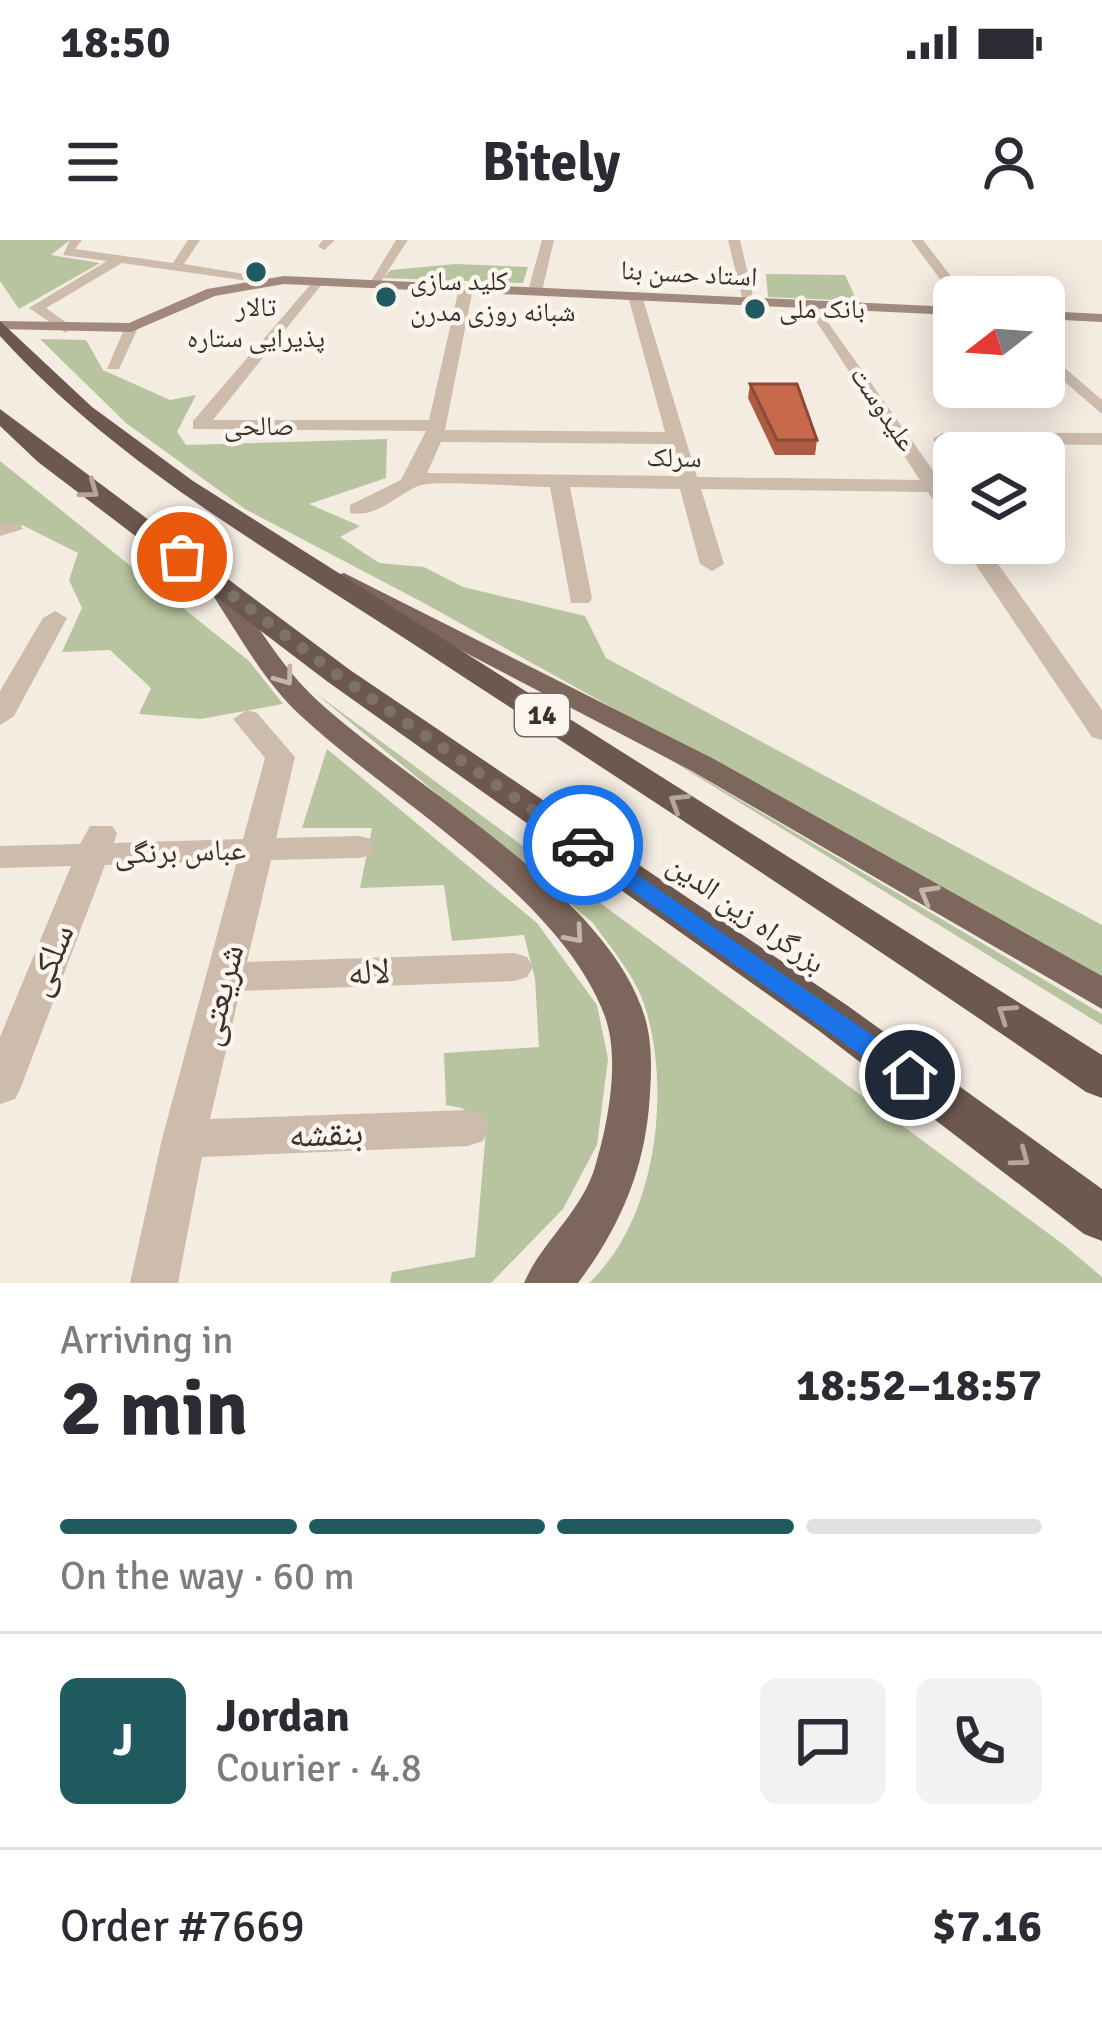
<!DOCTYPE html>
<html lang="en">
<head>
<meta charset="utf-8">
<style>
  body { margin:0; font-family:Signika,"Noto Naskh Arabic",sans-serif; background:#f2f2f3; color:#2b2b33; height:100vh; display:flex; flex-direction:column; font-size:45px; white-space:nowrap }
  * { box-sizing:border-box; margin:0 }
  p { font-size:39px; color:#7c7c81 }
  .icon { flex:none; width:66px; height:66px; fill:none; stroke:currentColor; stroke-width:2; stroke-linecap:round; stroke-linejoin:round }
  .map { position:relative; height:1043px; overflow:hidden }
  .sheet { display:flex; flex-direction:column; background:#fff; flex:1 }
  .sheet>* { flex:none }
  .needle { width:78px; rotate:253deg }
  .buttons { position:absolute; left:933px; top:36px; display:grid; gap:24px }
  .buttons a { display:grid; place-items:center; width:132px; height:132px; border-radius:18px; background:#fff; box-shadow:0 6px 30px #0003; font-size:60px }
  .pin { position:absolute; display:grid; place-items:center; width:102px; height:102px; color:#fff; margin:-51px; border:6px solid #fff; border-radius:50%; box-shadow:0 3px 12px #0007 }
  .courier { position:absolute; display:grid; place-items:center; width:120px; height:120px; margin:-60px; border:9px solid #1a73e8; border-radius:50%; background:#fff; color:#222; box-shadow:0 3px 15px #0007 }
  .headline em { font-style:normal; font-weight:800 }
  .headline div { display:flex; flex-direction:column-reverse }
  .headline { display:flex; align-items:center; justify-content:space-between; height:204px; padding:0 60px }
  h1 { font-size:78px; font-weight:800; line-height:90px }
  .bar { display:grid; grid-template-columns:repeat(4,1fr); gap:18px 12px; align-content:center; height:144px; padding:0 60px }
  .bar i { height:15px; border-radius:9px; background:#e1e1e2 }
  .bar .on { background:#1f5a5e }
  .bar p { grid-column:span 4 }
  .line { display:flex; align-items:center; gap:30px; padding:0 60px; border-top:3px solid #e1e1e2 }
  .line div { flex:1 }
  .round { display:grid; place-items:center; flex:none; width:126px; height:126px; border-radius:18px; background:#f2f2f3 }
  .status { display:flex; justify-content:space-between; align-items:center; height:84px; padding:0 60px; background:#fff; direction:ltr }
  .status svg { height:33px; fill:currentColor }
  header { display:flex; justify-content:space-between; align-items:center; height:156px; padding:0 60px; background:#fff; font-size:54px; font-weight:800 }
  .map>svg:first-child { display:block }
  .green { fill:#b8c4a0 }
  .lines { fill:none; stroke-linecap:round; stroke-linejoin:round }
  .minor { fill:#cdbbac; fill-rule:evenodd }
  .secondary { fill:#a18a7d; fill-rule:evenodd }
  .primary { fill:#7d675c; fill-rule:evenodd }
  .trunk { fill:#6c584f; fill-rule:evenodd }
  .wall { fill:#ac5a40 }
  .building { fill:#c8694b; stroke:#8c4a34; stroke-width:3 }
  .oneway { stroke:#b4a69e }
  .oneway2 { stroke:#c2b5ac }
  .route { fill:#1a73e8 }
  .done { stroke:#7c716b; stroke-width:12; stroke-dasharray:0 21.6 }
  .poi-dot { fill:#1f5a5e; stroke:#fbf5ee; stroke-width:4.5 }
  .labels { text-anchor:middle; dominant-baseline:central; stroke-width:9; stroke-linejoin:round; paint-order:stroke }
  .far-street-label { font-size:27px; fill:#3b302b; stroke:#fbf5ee }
  .far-poi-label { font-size:27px; fill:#3b302b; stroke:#fbf5ee; text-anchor:start }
  .shield { fill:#fbf5ee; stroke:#756b66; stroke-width:3 }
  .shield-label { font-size:27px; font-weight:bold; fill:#3b302b }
  .street-label { font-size:30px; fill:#3b302b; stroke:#fbf5ee }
  .near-street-label { font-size:36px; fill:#3b302b; stroke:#fbf5ee }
</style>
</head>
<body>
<div class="status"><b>18:50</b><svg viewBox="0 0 49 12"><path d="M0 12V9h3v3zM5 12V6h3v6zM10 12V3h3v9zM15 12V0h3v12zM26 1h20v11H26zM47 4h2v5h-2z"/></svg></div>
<header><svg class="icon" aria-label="menu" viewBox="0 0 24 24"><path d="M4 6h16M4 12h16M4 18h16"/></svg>Bitely<svg class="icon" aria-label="person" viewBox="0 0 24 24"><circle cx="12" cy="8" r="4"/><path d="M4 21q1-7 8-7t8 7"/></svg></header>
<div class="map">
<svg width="1102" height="1043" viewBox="0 0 1102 1043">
  <rect width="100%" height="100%" fill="#f4ebe1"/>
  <!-- green -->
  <path class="green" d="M0,0h70l-19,15 49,8 -81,46 -19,-28z
    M456,24l72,3 -5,16 -140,-5 8,-8z
    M766,34l79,1 12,26 -89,-4z
    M40,99l46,1 17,30 67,30 26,-5 -19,37 9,13 201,-6 -1,39 -77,26 51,22 -20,11 39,26 45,4 39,20 122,29 21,42 496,267v54l-680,-377 -177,-93 -119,-86z
    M0,221l249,200 34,43 -82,15 -62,-5 12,-26 -41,-38 -48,2 20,-44 -13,-28 9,-27 -56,-28h-22z
    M314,452l750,553 38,32v6h-513c67,-62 82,-189 57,-273 -9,-32 -34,-61 -54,-88z
    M625,492l477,282v11z
    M327,509l210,174 60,82 11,54 -11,86 -34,64 -72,74h-101l2,-11 83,-15 11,-126 -24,-23 -16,-3 -2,-52 95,-6 -4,-68 -11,-44 -72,6 -8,-56 -84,3 12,-60h-70z"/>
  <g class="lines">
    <!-- minor -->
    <path class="minor" d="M70,0h12l-7,9 98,14 15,-23h12l-16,24 101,17 -7,4 -156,-22 -76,45 25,18 -5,7 -37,-25 78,-47 -44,-6z
      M323,0h12l-11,10 -6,-4z
      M396,0h12l-30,46h-10z
      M542,0h12l-12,51 -7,4 -7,-4z
      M728,0h12l15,64 -12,-3z
      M911,0h12l44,57 -13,1z
      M317,37l5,7 -109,136h216l30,-132 7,-4 7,4 -28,142 220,2 -37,-136 7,-4 7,4 55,181 223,3 -115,-176 7,-4 142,200v22l-8,-1 -18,-29 -227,-3 23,75 -12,7 -12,-7 -20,-75 -110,-2 22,111 -3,5h-18l-21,-116c-24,0 -117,-8 -132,-1 -23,10 -41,32 -68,27v-8l51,-25 25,-49 -233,-2v-8zM441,202l227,2 9,32 -250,-3z
      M126,85l12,3 -19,41h-12z
      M1044,110l58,50v14l-58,-50z
      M942,193h160v12l-167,-2 -2,-4z
      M0,282l20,2 3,5 -23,7z
      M961,303h22l119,167v30l-10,-3z
      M55,371l12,7 -53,98 -14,9v-34l43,-73z
      M247,470l10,3 38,44 -19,81 83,-2 12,3 4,8 -4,8 -12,3 -88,2 -24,102 267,-9 13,4 6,10 -6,10 -13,4 -274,10 -30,128 258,-9 15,5 6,13 -6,13 -15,5 -266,11 -24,126h-48l32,-144 75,-278 -132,4 -84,222 -6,12 -15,5v-67l71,-171 -71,2v-22l80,-2 10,-18h22l5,7 -3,10 129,-4 22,-81 -32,-39z"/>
    <!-- secondary -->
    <path class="secondary" d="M284,36l670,31v8l-670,-31 -69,12 -84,36 -131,-3v-8l129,2 78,-34z
      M1044,71l58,3v8l-58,-3z"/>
    <!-- primary -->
    <path class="primary" d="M344,333l368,185 390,218v33l-412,-239 -354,-185v-10z
      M216,335l8,2c30,42 56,89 94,124 93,86 298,196 329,324 6,27 4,55 2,82 -6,67 -31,123 -71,176h-54c18,-42 57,-70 71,-116 13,-43 26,-110 9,-153 -46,-120 -212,-213 -304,-299 -40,-37 -65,-88 -96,-133z"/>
    <!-- trunk -->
    <path class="trunk" d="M0,81l92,86 101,74 909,574v43l-16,-6c-219,-152 -442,-297 -665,-443 -147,-97 -302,-182 -421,-313z
      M0,169l350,261 498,336 254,183v52l-18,-7 -266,-204 -490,-348 -290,-220 -38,-36z"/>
  </g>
  <!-- wall -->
  <path class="wall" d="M750,144l67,56 -2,15h-40l-27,-57z"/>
  <!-- building -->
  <path class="building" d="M750,144h47l20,56h-40z"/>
  <!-- one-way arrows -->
  <defs><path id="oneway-chevron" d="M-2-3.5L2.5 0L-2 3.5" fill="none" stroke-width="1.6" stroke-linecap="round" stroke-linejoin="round" transform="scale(3)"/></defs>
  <g class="oneway">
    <use href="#oneway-chevron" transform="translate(90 250) rotate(36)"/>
    <use href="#oneway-chevron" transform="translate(678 562) rotate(-148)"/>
    <use href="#oneway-chevron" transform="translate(1006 773) rotate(-146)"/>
    <use href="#oneway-chevron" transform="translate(1021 918) rotate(37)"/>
  </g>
  <g class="oneway2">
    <use href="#oneway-chevron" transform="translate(285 437) rotate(54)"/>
    <use href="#oneway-chevron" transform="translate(928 654) rotate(-150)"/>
    <use href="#oneway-chevron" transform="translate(575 695) rotate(49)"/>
  </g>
  <!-- route -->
  <path class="route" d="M583,598l336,229 4,8 -4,8h-19l-325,-233 -3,-5z"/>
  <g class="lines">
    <!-- done -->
    <path class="done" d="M182,317l157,119 244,169"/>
  </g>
  <!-- markers -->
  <g class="poi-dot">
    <circle cx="256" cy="32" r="12"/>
    <circle cx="386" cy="57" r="12"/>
    <circle cx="755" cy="69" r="12"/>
  </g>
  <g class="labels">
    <!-- far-street labels -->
    <g class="far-street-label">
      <text transform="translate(689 34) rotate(3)">استاد حسن بنا</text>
      <text transform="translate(883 169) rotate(56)">علیدوست</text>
      <text x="259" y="186">صالحی</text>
      <text transform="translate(674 218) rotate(1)">سرلک</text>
    </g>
    <!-- far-poi labels -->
    <g class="far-poi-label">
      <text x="410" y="41">کلید سازی<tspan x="410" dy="31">شبانه روزی مدرن</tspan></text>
      <text x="256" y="67" text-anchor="middle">تالار<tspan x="256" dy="31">پذیرایی ستاره</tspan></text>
      <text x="779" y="69">بانک ملی</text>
    </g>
    <!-- shield labels -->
    <rect class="shield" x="515" y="454" width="54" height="42" rx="9"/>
    <g class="shield-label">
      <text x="542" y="475">14</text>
    </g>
    <!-- street labels -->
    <g class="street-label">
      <text transform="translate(180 612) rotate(-2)">عباس برنگی</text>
      <text transform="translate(746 674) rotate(35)">بزرگراه زین الدین</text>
    </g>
    <!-- near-street labels -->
    <g class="near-street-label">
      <text transform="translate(50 720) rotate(-68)">سلکی</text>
      <text transform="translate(369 732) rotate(-2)">لاله</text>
      <text transform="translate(220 755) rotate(-76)">شریعتی</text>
      <text transform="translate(326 894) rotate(-2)">بنقشه</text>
    </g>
  </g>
</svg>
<div class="buttons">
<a><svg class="needle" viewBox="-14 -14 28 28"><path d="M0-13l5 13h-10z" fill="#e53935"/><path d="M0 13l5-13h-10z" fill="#7c7c81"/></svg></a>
<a><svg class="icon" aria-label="layers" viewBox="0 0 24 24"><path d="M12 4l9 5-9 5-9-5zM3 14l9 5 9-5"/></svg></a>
</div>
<div class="pin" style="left:182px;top:317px;background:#ea580c"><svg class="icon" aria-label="bag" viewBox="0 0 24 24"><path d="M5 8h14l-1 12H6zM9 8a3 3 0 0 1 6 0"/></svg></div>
<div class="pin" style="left:910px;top:835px;background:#1f2937"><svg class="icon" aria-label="home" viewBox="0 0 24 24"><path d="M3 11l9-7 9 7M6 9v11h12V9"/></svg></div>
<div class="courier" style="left:583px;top:605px"><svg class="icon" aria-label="car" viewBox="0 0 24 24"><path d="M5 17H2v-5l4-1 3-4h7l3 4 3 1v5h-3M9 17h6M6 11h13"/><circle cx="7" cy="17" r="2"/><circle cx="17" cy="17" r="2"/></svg></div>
</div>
<section class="sheet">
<div class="headline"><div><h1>2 min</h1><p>Arriving in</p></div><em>18:52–18:57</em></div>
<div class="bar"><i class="on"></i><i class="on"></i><i class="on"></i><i></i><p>On the way · 60 m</p></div>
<div class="line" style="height:216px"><b class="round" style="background:#1f5a5e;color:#fff">J</b><div><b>Jordan</b><p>Courier · 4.8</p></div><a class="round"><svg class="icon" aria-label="chat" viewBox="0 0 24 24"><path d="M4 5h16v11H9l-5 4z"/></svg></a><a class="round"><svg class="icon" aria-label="phone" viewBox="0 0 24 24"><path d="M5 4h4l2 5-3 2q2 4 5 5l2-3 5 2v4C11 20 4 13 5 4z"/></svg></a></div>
<div class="line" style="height:156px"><div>Order #7669</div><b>$7.16</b></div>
</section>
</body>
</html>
